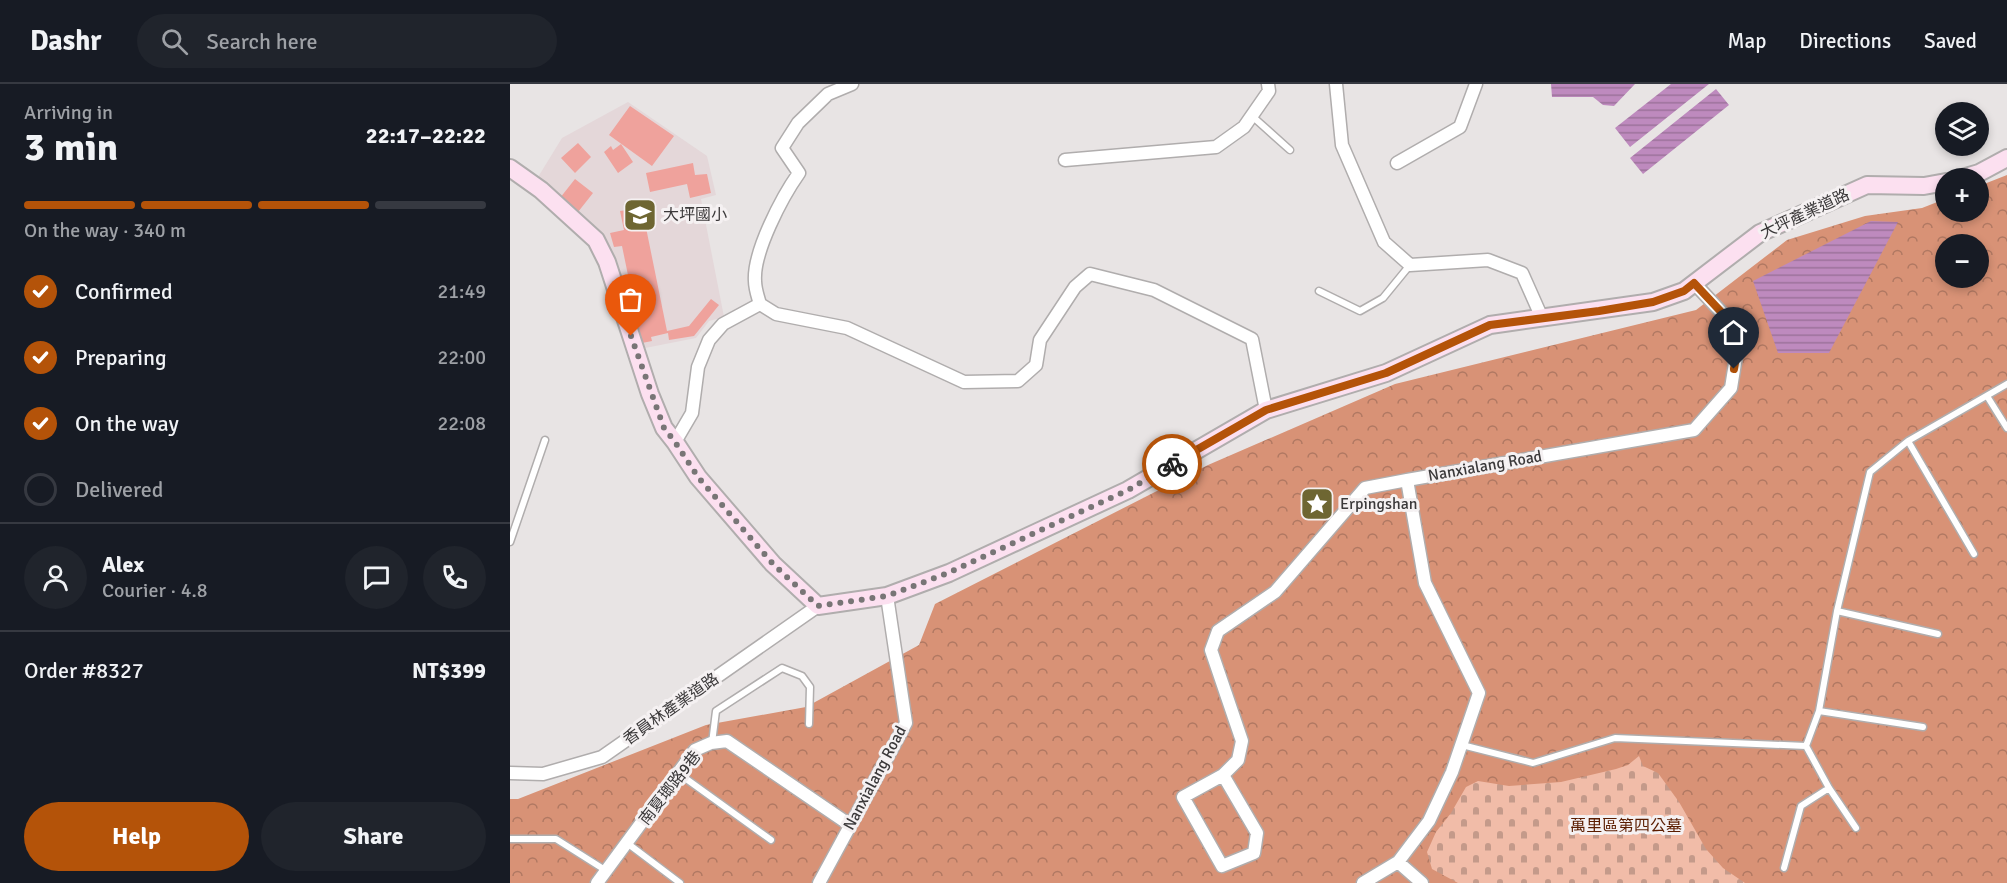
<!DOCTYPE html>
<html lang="en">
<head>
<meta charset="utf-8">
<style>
  body { margin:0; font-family:Signika,"Noto Sans TC",sans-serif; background:#20242c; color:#f1f3f6; height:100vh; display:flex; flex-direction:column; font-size:22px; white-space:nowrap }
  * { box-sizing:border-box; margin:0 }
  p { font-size:20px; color:#9ea1a6 }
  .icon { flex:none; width:33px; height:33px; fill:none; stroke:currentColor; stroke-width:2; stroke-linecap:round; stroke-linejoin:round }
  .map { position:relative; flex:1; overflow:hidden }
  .details { display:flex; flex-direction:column; background:#171b24; width:510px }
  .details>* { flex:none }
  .fabs { position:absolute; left:1425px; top:18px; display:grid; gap:12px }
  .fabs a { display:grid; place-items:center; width:54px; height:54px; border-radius:50%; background:#171b24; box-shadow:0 3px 9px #0003; font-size:30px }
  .pin { position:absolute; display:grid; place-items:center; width:51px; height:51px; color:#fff; margin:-62px -26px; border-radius:50% 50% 50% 0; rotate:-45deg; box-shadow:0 0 6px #0007 }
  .pin .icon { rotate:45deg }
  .courier { position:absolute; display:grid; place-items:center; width:60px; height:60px; margin:-30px; border:4px solid #b45309; border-radius:50%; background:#fff; color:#222; box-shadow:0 2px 8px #0007 }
  .head em { font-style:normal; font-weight:800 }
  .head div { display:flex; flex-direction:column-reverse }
  .head { display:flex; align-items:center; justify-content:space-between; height:102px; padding:0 24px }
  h1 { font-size:39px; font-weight:800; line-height:45px }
  .bar { display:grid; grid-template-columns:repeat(4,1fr); gap:9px 6px; align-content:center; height:72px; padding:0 24px }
  .bar i { height:8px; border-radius:4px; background:#363941 }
  .bar .selected { background:#b45309 }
  .bar p { grid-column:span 4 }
  .line { display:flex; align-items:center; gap:15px; padding:0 24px; border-top:2px solid #363941 }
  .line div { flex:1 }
  .round { display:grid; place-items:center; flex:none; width:63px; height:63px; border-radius:32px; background:#20242c }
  ol { padding:0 24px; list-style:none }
  li { display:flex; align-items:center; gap:18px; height:66px }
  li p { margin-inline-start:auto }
  li .icon { padding:6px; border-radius:50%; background:#b45309; color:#fff; stroke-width:4 }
  li:last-child { color:#9ea1a6 }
  li i { width:33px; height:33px; border:3px solid #363941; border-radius:50% }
  .button { display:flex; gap:12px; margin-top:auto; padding:12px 24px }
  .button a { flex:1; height:69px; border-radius:36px; background:#b45309; color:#fff; font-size:24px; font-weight:800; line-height:69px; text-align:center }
  .button a+a { background:#20242c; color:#f1f3f6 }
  header { display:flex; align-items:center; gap:36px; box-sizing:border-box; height:84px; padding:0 30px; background:#171b24; border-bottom:2px solid #363941 }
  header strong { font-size:28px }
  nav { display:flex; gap:33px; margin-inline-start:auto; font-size:21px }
  .search { width:420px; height:54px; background:#20242c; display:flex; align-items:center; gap:15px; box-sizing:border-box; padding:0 21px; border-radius:33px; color:#9ea1a6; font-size:22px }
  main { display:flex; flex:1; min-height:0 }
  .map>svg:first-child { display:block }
  .built { fill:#e4d7d9 }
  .forest { fill:url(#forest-crowns); fill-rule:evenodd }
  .cemetery { fill:url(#cemetery-stones) }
  .water { fill:url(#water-rules) }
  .building { fill:#efa29c }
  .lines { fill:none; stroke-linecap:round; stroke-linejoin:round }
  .lane-casing { stroke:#b0adad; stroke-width:9 }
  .street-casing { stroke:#b0adad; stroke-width:15 }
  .secondary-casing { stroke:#b0adad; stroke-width:20 }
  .lane { stroke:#fff; stroke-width:6 }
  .street { stroke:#fff; stroke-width:12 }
  .secondary { stroke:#fce0f0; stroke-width:16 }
  .done { stroke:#787576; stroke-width:6; stroke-dasharray:0 10.8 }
  .route { stroke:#b45309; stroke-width:8 }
  .labels { text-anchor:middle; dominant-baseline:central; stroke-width:6; stroke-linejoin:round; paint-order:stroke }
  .street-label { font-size:16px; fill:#3b393a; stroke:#f5f1f2 }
  .poi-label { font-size:16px; fill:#3b393a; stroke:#f5f1f2; text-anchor:start }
  .park-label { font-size:16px; fill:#5b1d00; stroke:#f5f1f2 }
</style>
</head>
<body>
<header>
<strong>Dashr</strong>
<div class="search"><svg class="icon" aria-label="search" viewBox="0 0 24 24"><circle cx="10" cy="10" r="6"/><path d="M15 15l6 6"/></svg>Search here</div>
<nav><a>Map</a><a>Directions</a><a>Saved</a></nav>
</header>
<main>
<section class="details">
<div class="head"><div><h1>3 min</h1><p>Arriving in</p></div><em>22:17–22:22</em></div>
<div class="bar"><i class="selected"></i><i class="selected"></i><i class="selected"></i><i></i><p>On the way · 340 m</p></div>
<ol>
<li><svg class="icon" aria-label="check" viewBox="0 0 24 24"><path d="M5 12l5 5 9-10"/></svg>Confirmed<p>21:49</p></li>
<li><svg class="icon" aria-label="check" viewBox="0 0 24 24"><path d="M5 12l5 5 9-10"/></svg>Preparing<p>22:00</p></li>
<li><svg class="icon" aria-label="check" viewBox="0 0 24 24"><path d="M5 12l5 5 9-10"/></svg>On the way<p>22:08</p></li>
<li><i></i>Delivered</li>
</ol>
<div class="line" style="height:108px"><a class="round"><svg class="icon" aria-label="person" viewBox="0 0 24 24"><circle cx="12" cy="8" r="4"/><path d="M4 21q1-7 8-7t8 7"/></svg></a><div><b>Alex</b><p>Courier · 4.8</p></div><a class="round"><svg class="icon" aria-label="chat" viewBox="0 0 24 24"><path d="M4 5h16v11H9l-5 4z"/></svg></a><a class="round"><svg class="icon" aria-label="phone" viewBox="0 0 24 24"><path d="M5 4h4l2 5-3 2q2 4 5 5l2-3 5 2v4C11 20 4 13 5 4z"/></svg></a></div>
<div class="line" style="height:78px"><div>Order #8327</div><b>NT$399</b></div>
<div class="button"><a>Help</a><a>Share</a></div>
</section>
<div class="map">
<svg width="1497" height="799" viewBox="0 0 1497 799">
  <defs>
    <pattern id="forest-crowns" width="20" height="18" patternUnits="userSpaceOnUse" patternTransform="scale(1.5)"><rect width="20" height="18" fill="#d89276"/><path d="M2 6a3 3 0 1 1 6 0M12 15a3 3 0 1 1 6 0" fill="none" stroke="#b07862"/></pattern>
    <pattern id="cemetery-stones" width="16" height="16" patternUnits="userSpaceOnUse" patternTransform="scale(1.5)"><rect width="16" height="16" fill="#f1bca8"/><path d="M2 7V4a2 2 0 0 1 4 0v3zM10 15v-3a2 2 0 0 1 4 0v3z" fill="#c49a8a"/></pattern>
    <pattern id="water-rules" width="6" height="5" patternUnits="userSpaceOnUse" patternTransform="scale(1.5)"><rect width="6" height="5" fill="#be8abe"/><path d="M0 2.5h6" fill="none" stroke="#9c729b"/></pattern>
  </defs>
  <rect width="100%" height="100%" fill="#e8e4e4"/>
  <!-- built -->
  <path class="built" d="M118,18l79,54 9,39 -15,4 23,118 -15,4 -13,17 -56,11 -30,-94 -75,-73 27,-44z"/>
  <!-- forest -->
  <path class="forest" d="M1497,91v708h-1497v-84h8l188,-74 100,-18 113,-62 16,-41 273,-139 187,-81 301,-74 91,-70 78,-24 57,-8 23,-9 1,13h32l1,-26zM1436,160h32v34h-32z"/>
  <!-- cemetery -->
  <path class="cemetery" d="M1129,672l4,10 15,7 21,29 27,47 17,19 22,15h-287l-26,-14 -5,-17 9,-20 15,-19 15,-26 12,-6 31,5 52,-4 55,-13 12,-4z"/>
  <!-- water -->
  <path class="water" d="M1041,0h84l-21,22 -11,-1 -10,-8h-41z
    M1161,0h38l-79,63 -15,-19z
    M1206,5l13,16 -86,69 -13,-16z
    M1361,137l27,1 -69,131h-51l-25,-72z"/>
  <!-- building -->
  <path class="building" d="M120,22l44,30 -22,30 -43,-31z
    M68,59l13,14 -16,16 -14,-15z
    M111,60l12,18 -15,11 -14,-21 7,-6 2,4z
    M183,79l2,12 12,-1 4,19 -21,5 -3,-14 -37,8 -4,-19z
    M65,95l18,14 -15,19 -18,-14z
    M132,124l25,123 22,-5 22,-27 8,6 -25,31 -25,4 -1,-7 -17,4 1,4 -10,2 -20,-97 -8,1 -4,-14 14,-3 -4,-19z"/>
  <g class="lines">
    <defs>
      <path id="lane" d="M742,32l38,34
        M809,207l41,20 23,-13 27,-33
        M1477,312l20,32
        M1398,357l66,113
        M0,458l35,-102
        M1327,527l101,23
        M1309,627l104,16
        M202,659l4,-32 66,-43 20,8 8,11 -1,37
        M952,661l71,18 82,-25 191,8 13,-35 18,-100 33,-139 38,-31 99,-57
        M1296,662l23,42 27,40
        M168,689l93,67
        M0,755h46l49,31
        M117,759l53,40
        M1274,784l17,-62 28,-18"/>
      <path id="street" d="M826,0l6,61 42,97 26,23 78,-5 34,13 20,45
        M555,76l151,-13 28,-20 25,-36 -1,-7
        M887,79l63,-36 16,-43
        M250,220l16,10 71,14 117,54 54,-1 18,-16 4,-25 35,-53 15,-13 64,16 98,49 14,71
        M165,358l17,-29 6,-46 11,-27 14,-16 37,-20c-2,-7 -5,-15 -5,-23 -2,-29 27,-84 44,-108l-17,-25 16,-25 30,-29 24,-10
        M0,689l33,1 59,-17 216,-151
        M713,691l-40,22 39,69 32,-13 3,-20 -34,-58 15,-15 4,-19 -31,-91 7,-19 57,-39 90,-104 42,-8
        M888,778l24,21
        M87,799l98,-133 16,-7 16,-2 123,84
        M309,799l87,-160 -19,-127
        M853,799l35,-21 31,-41 23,-49 27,-79 -54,-110 -18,-103 287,-50 37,-42 9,-56 -46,-49"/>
      <path id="secondary" d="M0,84l31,22 55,50 11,22 43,132 14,34 11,14 23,35 75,87 45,42 69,-10 62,-23 179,-83 138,-80 120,-37 104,-48 163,-23 31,-11 76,-58 107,-48 57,1 22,-4
        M1452,94l17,-5 28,-15"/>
    </defs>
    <!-- lane casing -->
    <use href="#lane" class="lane-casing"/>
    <!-- street casing -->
    <use href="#street" class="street-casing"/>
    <!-- secondary casing -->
    <use href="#secondary" class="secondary-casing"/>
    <!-- lane -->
    <use href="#lane" class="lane"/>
    <!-- street -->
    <use href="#street" class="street"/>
    <!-- secondary -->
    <use href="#secondary" class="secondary"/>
  </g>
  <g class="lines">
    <!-- done -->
    <path class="done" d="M121,252l33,92 11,14 23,35 75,87 45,42 69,-10 61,-23 180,-83 44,-26"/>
    <!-- route -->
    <path class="route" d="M662,380l94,-54 120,-37 104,-48 109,-14 54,-9 31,-11 10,-8 46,49 -6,37"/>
  </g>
  <!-- icons -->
  <defs>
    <symbol id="school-square" viewBox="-11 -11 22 22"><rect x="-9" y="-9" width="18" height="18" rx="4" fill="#6e6632" stroke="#f5f1f2"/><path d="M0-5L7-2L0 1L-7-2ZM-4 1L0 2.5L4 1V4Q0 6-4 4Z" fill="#fff"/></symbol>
    <symbol id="sight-square" viewBox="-11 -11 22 22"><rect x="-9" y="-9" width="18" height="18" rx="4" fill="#6e6632" stroke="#f5f1f2"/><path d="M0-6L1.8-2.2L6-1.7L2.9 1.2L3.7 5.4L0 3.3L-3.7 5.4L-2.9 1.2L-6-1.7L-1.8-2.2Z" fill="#fff"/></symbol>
  </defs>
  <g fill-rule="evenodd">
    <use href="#school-square" x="111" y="112" width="38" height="38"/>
    <use href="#sight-square" x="788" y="401" width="38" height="38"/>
  </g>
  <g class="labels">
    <!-- street labels -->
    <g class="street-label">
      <text transform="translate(1295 130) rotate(-25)">大坪產業道路</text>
      <text transform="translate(975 382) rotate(-10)">Nanxialang Road</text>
      <text transform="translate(161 625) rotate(-35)">香員林產業道路</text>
      <text transform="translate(365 694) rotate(-62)">Nanxialang Road</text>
      <text transform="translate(160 704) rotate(-52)">南夏瑯路9巷</text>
    </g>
    <!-- poi labels -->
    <g class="poi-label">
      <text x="153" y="131">大坪國小</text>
      <text x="830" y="420">Erpingshan</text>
    </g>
    <!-- park labels -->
    <g class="park-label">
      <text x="1116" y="742">萬里區第四公墓</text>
    </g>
  </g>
</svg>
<div class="fabs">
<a><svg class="icon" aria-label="layers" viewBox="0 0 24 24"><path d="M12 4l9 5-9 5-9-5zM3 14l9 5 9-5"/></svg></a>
<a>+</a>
<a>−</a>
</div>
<div class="pin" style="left:121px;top:252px;background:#ea580c"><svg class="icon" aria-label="bag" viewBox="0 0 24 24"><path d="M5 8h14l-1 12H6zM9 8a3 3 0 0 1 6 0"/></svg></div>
<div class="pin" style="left:1224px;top:285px;background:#1f2937"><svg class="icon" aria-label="home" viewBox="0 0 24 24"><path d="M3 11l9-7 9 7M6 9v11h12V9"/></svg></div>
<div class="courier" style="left:662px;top:380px"><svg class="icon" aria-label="bike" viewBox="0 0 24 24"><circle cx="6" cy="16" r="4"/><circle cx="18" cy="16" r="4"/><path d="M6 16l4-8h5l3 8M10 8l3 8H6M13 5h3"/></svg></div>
</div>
</main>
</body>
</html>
